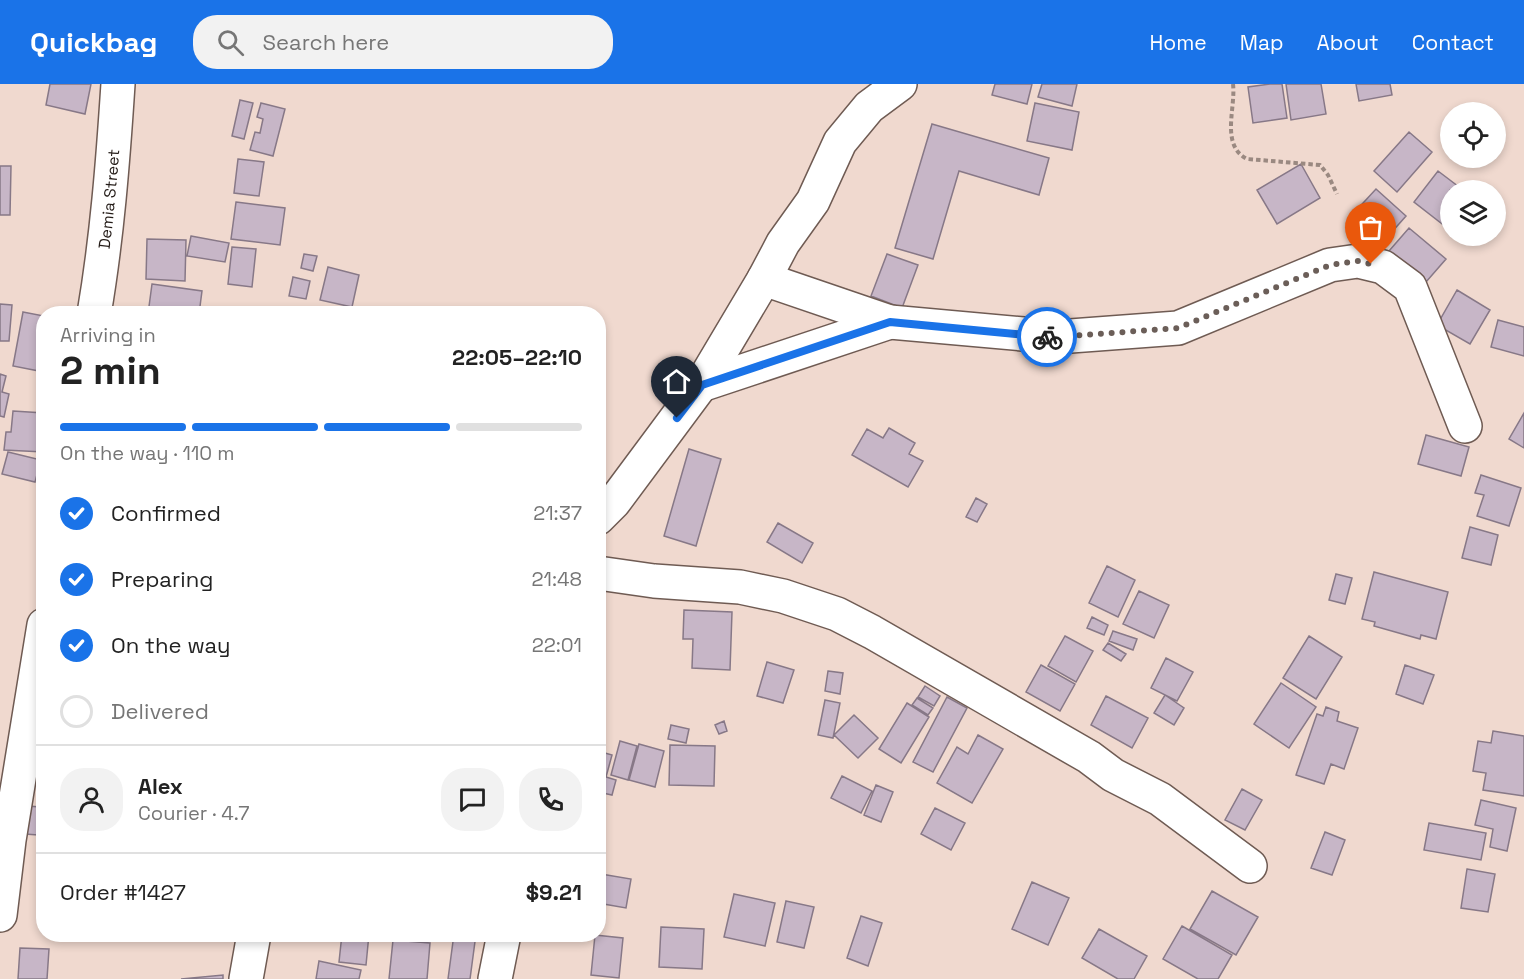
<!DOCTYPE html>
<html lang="en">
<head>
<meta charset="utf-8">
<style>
  body { margin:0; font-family:"Space Grotesk",sans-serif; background:#f2f2f2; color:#222; height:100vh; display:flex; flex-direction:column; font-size:22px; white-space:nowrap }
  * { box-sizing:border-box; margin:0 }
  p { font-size:20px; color:#767676 }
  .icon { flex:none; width:33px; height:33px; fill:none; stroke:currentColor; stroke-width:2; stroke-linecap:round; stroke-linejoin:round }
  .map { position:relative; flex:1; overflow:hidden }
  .sheet { position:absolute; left:36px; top:222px; width:570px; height:636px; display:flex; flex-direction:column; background:#fff; border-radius:24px; box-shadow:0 3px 9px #0003 }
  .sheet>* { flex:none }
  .controls { position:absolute; left:1440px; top:18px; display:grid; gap:12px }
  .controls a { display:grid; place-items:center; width:66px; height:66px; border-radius:50%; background:#fff; box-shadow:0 3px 9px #0003; font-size:30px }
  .pin { position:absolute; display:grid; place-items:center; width:51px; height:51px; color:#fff; margin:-62px -26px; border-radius:50% 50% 50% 0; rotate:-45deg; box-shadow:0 0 6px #0007 }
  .pin .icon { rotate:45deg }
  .courier { position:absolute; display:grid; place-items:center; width:60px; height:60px; margin:-30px; border:4px solid #1a73e8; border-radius:50%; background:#fff; color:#222; box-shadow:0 2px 8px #0007 }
  .summary em { font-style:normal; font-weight:800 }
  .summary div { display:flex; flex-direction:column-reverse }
  .summary { display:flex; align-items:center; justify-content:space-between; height:102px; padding:0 24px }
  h1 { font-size:39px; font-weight:800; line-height:45px }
  .bar { display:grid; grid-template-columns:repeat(4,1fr); gap:9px 6px; align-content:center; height:72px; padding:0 24px }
  .bar i { height:8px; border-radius:4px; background:#e0e0e0 }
  .bar .selected { background:#1a73e8 }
  .bar p { grid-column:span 4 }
  .line { display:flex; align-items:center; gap:15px; padding:0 24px; border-top:2px solid #e0e0e0 }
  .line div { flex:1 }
  .round { display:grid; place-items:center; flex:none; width:63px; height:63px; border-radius:24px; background:#f2f2f2 }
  ol { padding:0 24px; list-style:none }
  li { display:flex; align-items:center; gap:18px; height:66px }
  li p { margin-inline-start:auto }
  li .icon { padding:6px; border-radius:50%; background:#1a73e8; color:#fff; stroke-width:4 }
  li:last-child { color:#767676 }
  li i { width:33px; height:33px; border:3px solid #e0e0e0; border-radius:50% }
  header { display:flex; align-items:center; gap:36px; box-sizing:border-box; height:84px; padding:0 30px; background:#1a73e8; color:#fff }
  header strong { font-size:28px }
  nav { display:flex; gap:33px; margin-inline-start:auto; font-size:21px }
  .search { width:420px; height:54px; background:#f2f2f2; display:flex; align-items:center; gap:15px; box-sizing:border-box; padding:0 21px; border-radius:24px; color:#767676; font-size:22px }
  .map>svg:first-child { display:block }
  .building { fill:#c7b6c7; stroke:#877887; stroke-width:1.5 }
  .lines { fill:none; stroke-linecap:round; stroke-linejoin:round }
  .minor-casing { stroke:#6f5b53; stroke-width:36 }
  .path { stroke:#9a8981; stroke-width:4; stroke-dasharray:4.5 3; stroke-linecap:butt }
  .minor { stroke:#fff; stroke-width:33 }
  .done { stroke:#6b5e58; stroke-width:6; stroke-dasharray:0 10.8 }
  .route { stroke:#1a73e8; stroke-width:8 }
  .labels { text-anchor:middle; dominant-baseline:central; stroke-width:5; stroke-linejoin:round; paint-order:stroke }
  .street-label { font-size:16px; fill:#241c18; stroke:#f0d9cf }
</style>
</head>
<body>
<header>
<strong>Quickbag</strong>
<div class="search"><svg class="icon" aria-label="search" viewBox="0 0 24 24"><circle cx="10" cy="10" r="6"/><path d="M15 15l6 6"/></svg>Search here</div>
<nav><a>Home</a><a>Map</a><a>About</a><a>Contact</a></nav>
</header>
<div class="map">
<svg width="1524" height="895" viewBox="0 0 1524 895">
  <rect width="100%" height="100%" fill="#f0d9cf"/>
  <!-- building -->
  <path class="building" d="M50,0h41l-6,30 -39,-9z
    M995,0h37l-5,20 -35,-9z
    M1042,0h35l-5,22 -34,-9z
    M1270,0h12l5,34 -34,5 -5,-36z
    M1286,0h35l5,30 -35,6z
    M1356,0h34l2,11 -33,6z
    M240,16l13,3 -9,36 -12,-3z
    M261,19l24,6 -12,47 -23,-6 5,-18 5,1 3,-14 -6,-2z
    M1035,19l44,9 -7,38 -45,-9z
    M932,40l117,34 -10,37 -80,-24 -26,88 -38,-11z
    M1409,48l23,20 -35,40 -23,-21z
    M238,75l26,3 -5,34 -25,-3z
    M1301,80l19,34 -43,26 -20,-34z
    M0,82h11l-1,49h-10z
    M1438,87l25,19h-13v31l-4,6 -32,-25z
    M1376,105l30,27 -23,26 -31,-27z
    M236,118l49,6 -5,37 -49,-6z
    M1409,144l37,31 -20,23 -37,-31z
    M191,152l38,7 -4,19 -38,-6z
    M147,155l39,1 -1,41 -39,-2z
    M232,163l24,2 -4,38 -24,-3z
    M304,170l13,2 -4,15 -12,-3z
    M887,170l31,11 -16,43 -31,-12z
    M328,183l31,8 -7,32 -32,-7z
    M293,193l17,4 -4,18 -17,-3z
    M152,200l50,7 -3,23h-51z
    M1457,206l33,20 -20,34 -33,-19z
    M0,220l12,1 -3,36h-9z
    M23,228l21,4v56l-31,-6z
    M1498,236l26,7v29l-33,-9z
    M0,290l6,2 -4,16 7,2 -5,23 -4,-1z
    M13,327l31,2v39l-40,-2 2,-18h5z
    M1524,329v35l-15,-9z
    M889,344l26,15 -6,11 14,7 -15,26 -56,-32 15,-26 16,9z
    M1426,351l43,12 -8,29 -43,-12z
    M689,365l32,10 -25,87 -32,-10z
    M8,368l33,8 -6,22 -33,-8z
    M1481,391l40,13 -12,38 -32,-10 7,-21 -9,-2z
    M976,414l11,6 -10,18 -11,-5z
    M778,439l35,20 -11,20 -35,-21z
    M1470,443l28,8 -7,30 -29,-7z
    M1107,482l28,14 -17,37 -29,-14z
    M1374,488l74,20 -12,47 -15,-4 -1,4 -46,-13 1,-4 -13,-3z
    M1336,490l16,4 -7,26 -16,-4z
    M1139,507l30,14 -15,33 -31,-14z
    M684,526l48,2 -2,58 -38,-2 1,-29h-10z
    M1092,533l16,8 -4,10 -17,-7z
    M1113,547l24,8 -4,11 -24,-9z
    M1065,552l28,15 -17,31 -28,-16z
    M1309,552l33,21 -26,42 -33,-21z
    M1108,559l18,11 -5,7 -18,-11z
    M1166,574l27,14 -16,29 -26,-13z
    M767,578l27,8 -11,33 -26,-7z
    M1041,581l34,19 -15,27 -34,-19z
    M1405,581l29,10 -11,29 -27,-10z
    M828,587l15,2 -3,21 -15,-3z
    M1281,599l35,24 -27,41 -35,-24z
    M925,602l15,10 -6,10 -16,-9z
    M1165,611l19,13 -10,17 -20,-12z
    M1106,612l42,22 -16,30 -41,-23z
    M947,613l20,11 -34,64 -20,-10z
    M917,614l16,10 -5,7 -16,-10z
    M825,616l15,3 -7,35 -15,-3z
    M907,619l22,14 -28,46 -22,-14z
    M1326,623l13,5 -2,9 21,7 -14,41 -13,-5 -7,20 -28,-9 21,-61 6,2z
    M854,631l24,23 -20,20 -24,-23z
    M724,637l3,10 -8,3 -4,-9z
    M671,641l18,4 -3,14 -18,-4z
    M44,643v56h-2z
    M1493,647l31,5v60l-41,-6 3,-17 -13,-2 5,-30 13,2z
    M978,651l25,14 -31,54 -35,-20 20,-36 11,7z
    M620,657l17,5 -9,34 -17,-5z
    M639,660l25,7 -9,36 -26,-7z
    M670,661l45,1 -1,40 -45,-1z
    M598,667l14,4 -6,22 10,3 -4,15 -14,-3z
    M842,692l30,15 -11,22 -30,-15z
    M876,701l17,7 -12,30 -17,-7z
    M1242,705l20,11 -17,30 -20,-10z
    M1481,716l35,8 -9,43 -17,-4 3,-18 -18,-4z
    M28,722l12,1 -2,28 -13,-1z
    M42,723h2v29h-5z
    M935,724l30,15 -14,27 -30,-16z
    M1429,739l57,10 -5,27 -57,-10z
    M1325,748l20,8 -13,35 -21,-7z
    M1467,785l28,5 -7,38 -27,-4z
    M601,790l30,5 -5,29 -28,-5v-17z
    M1032,798l37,16 -21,47 -36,-16z
    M1212,807l46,26 -22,38 -46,-26z
    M734,810l41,9 -10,43 -41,-9z
    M786,817l28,6 -10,41 -27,-6z
    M861,832l21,7 -14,43 -21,-8z
    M1182,842l50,29 -14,24h-20l-35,-20z
    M661,843l43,2 -2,40 -43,-2z
    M1099,845l48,27 -13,23h-16l-36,-21z
    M342,850h27l-3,31 -27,-3z
    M454,850h22l-6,45h-22z
    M595,851l28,3 -4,40 -28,-3z
    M393,856l37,3 -3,36h-38z
    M20,864l29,1 -2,30h-29z
    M319,877l42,9 -2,9h-43z
    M223,891v4h-42z"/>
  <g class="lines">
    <defs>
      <g id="minor">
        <path d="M764,195l126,43 167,15 121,-9 152,-63 28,-4 25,6 27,20 55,139"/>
        <path id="s1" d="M94,230c13,-76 19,-153 24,-230"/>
        <path d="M701,301l189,-63"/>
        <path d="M598,434l16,-16 87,-117 63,-106 19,-36 30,-42 27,-59 29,-35 31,-23"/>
        <path d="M598,489l56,8 86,6 43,9 54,18 35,18 217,125 24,18 47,24 90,67"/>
        <path d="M0,831l9,-75 35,-215"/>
        <path d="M246,895l8,-45"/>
        <path d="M495,895l9,-45"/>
      </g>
    </defs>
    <!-- minor casing -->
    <use href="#minor" class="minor-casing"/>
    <!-- path -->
    <path class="path" d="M1233,0c3,24 -13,61 14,75l73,6 8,10 9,19"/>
    <!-- minor -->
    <use href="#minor" class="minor"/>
  </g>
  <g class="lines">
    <!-- done -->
    <path class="done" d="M1047,253h10l121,-9 152,-63 28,-4 13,3"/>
    <!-- route -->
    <path class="route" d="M677,334l25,-33 188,-63 157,15"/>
  </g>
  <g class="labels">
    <!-- street labels -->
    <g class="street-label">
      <text stroke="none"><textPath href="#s1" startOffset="116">Demia Street</textPath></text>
    </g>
  </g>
</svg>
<div class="controls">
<a><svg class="icon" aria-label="locate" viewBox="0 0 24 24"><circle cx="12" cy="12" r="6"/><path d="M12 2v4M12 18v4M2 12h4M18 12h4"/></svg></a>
<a><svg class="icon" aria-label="layers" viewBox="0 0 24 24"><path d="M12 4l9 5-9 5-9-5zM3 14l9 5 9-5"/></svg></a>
</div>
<div class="pin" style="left:1371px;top:180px;background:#ea580c"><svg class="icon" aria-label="bag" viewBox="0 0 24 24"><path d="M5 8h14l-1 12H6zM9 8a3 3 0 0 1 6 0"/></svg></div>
<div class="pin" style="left:677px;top:334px;background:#1f2937"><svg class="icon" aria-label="home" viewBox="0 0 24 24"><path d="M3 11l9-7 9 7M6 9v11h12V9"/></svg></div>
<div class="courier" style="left:1047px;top:253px"><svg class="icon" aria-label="bike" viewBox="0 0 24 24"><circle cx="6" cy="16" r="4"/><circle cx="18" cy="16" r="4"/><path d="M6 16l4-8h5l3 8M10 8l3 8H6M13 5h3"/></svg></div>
<section class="sheet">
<div class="summary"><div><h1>2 min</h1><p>Arriving in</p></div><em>22:05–22:10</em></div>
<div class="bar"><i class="selected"></i><i class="selected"></i><i class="selected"></i><i></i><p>On the way · 110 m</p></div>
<ol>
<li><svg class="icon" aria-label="check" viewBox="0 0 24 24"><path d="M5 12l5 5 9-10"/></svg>Confirmed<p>21:37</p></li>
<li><svg class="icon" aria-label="check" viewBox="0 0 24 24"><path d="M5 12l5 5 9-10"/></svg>Preparing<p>21:48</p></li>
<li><svg class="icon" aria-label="check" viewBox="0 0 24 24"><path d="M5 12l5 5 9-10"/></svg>On the way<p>22:01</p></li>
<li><i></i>Delivered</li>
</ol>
<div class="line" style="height:108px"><a class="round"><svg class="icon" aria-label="person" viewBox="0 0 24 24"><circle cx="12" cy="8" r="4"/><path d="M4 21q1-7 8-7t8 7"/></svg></a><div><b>Alex</b><p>Courier · 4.7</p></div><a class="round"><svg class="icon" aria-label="chat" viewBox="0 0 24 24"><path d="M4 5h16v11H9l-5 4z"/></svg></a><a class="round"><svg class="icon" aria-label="phone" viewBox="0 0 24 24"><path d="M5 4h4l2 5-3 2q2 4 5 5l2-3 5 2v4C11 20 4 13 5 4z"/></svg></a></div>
<div class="line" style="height:78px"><div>Order #1427</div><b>$9.21</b></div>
</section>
</div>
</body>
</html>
